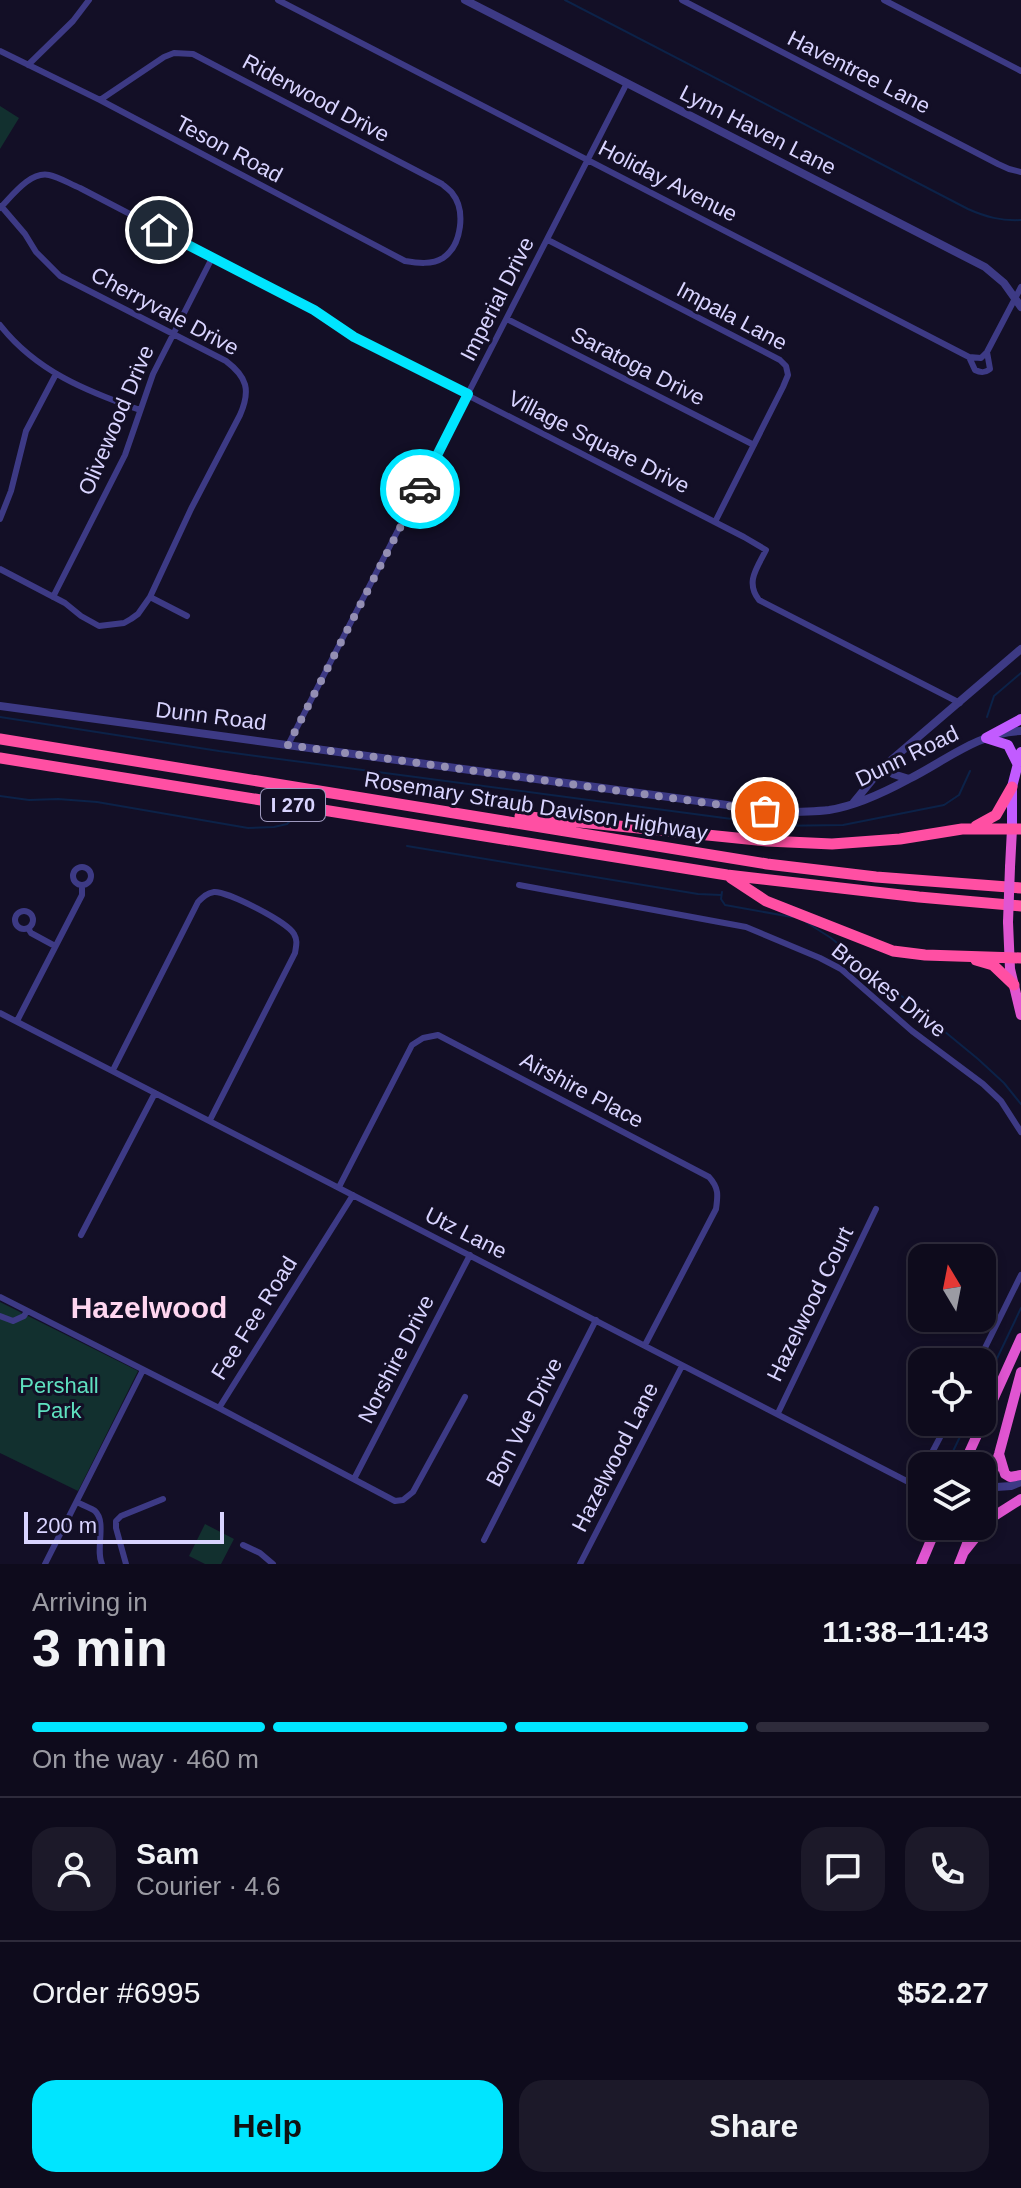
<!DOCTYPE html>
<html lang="en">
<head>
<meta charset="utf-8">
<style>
  body { margin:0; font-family:Helvetica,sans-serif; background:#1c1929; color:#f1f3f6; height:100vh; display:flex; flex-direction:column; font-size:30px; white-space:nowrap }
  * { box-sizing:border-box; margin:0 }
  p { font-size:26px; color:#9b9ba3 }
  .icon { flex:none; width:44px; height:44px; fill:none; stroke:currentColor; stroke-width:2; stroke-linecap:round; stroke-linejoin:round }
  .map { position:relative; height:1564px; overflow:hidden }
  .drawer { display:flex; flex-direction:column; background:#0e0b1c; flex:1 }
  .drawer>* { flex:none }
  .needle { width:52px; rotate:350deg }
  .buttons { position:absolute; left:908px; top:1244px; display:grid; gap:16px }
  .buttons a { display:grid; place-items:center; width:88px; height:88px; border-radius:16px; background:#0e0b1c; box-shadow:0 4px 12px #0003,0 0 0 2px #2e2b3b; font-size:40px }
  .scale { position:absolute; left:24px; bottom:20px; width:200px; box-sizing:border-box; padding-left:8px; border:4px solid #d9d4ff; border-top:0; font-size:22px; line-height:28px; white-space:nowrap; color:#d9d4ff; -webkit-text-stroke:6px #130f26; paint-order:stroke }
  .pin { position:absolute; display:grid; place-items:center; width:68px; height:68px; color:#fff; margin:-34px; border:4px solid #fff; border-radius:50%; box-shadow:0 2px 8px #0007 }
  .courier { position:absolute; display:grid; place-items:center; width:80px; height:80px; margin:-40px; border:6px solid #00e5ff; border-radius:50%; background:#fff; color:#222; box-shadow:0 2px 10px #0007 }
  .headline em { font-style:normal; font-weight:700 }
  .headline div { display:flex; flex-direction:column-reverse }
  .headline { display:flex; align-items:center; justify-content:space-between; height:136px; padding:0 32px }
  h1 { font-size:52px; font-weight:700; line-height:60px }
  .bar { display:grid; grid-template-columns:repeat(4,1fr); gap:12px 8px; align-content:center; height:96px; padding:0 32px }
  .bar i { height:10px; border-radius:6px; background:#2e2b3b }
  .bar .on { background:#00e5ff }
  .bar p { grid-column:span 4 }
  .line { display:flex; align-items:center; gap:20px; padding:0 32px; border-top:2px solid #2e2b3b }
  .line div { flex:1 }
  .round { display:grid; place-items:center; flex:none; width:84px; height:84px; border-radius:24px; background:#1c1929 }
  .button { display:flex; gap:16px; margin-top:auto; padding:16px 32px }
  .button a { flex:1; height:92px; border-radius:24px; background:#00e5ff; color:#111; font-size:32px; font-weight:700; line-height:92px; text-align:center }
  .button a+a { background:#1c1929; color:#f1f3f6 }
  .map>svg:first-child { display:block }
  .green { fill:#12302f }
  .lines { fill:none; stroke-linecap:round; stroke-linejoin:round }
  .stream { stroke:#0c2248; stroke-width:2 }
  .minor { stroke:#3d3a85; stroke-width:6 }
  .tertiary { stroke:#3d3a85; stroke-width:8 }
  .primary { stroke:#c25bff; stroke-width:10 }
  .trunk { stroke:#e055d1; stroke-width:10 }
  .motorway { stroke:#ff4fa3; stroke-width:11 }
  .trunk-bridge { stroke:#e055d1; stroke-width:10 }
  .done { stroke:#948fb3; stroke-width:8; stroke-dasharray:0 14.4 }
  .route { stroke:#00e5ff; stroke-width:10 }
  .labels { text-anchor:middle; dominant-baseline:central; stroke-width:6; stroke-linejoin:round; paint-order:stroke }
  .shield { fill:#130f26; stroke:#9e99be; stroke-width:2 }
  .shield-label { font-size:20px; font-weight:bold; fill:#d9d4ff }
  .street-label { font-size:22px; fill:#d9d4ff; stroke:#130f26 }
  .park-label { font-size:22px; fill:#5fe0c0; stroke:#130f26 }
  .district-label { font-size:30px; font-weight:bold; fill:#ffd6f0; stroke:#130f26 }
</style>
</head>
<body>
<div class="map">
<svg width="1021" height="1564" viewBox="0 0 1021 1564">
  <rect width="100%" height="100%" fill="#130f26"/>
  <!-- green -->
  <path class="green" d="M0,106l19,12 -19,31z
    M0,1302l138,69 -60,120 -78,-38z
    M205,1524l29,15 -13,25h-16l-16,-8z"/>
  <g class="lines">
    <!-- stream -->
    <path class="stream" d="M565,0l403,209c18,8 33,12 53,11
      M0,717l219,34 528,70 24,5 72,-1 101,-20 15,-10 11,-24
      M987,717l7,-21 27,-23
      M0,796l29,4 29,-1 39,3 151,26 26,-1 13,-3 6,-6
      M407,846l291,48 23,1
      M722,892l-1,7 4,6 67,12
      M806,922l25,16 147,121 26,24 17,21
      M982,1390l39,-82
      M946,1466l21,-44"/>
    <!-- minor -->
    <path class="minor" d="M278,0l691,357 12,1 6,-6 34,-65
      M682,0l316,164 11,5 12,3
      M884,0l137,71
      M0,51l100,49 305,161c12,2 27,4 38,-3 19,-13 23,-48 9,-65 -1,-2 -9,-8 -10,-9l-249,-130 -19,-1 -10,4 -64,43
      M28,65l45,-44 16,-21
      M0,208c12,-12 30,-37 49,-33 10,2 21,9 31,13l234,122 40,27 390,200 22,13c-9,18 -21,32 -7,50l201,103
      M548,240l232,120 6,6 2,9 -5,12 -68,135
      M507,319l247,126
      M0,325c36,46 86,66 140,85
      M969,357l6,13c6,3 10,3 15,-1l-3,-17
      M0,519l11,-28 15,-60 30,-57
      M0,569l65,34 16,13 18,10 25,-3 7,-4 7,-5 12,-17 41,-88 49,-94c11,-25 7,-38 -14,-54l-166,-85 -24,-24 -11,-18 -24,-28
      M53,597l72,-142 28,-81 59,-116
      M150,597l37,19
      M288,745l339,-662
      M73 876a9 9 0 1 1 18 0a9 9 0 1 1-18 0Z
      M519,885l227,42 74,31 21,11 71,62 71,53 18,17 20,31
      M15 920a9 9 0 1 1 18 0a9 9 0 1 1-18 0Z
      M28,928l3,5 24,13
      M0,1013l922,476
      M17,1021l65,-126v-10
      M113,1070l85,-168c5,-5 9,-9 16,-10 13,-1 74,30 80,42 4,7 2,12 1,19l-85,167
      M339,1187l73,-142 11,-7 15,-3 271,142c10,11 9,18 7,32l-71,136
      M81,1235l74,-142
      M0,1297l219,111 176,93 8,-1 10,-8 52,-95
      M0,1316l13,5 11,-5 3,-5
      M978,1362l43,-87
      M219,1408l134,-213
      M778,1413l98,-204
      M925,1466l23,-44
      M354,1479l116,-224
      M916,1485l6,-12
      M77,1502c5,3 14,6 18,9 12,11 0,39 7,53
      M484,1540l112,-220
      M243,1545l17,8 13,11
      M45,1564l98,-194
      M126,1564l-10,-36v-7l5,-5 42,-17
      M580,1564l102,-198"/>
    <!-- tertiary -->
    <path class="tertiary" d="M465,0l520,267 19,16 17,24
      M0,706l779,106c17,0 33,0 50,-2 27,-4 56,-18 80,-31 36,-18 70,-47 112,-48
      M893,761l-2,6 2,7 16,5
      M854,802l28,-34 139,-119
      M982,1488l29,-2 10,-4"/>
    <!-- primary -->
    <path class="primary" d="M986,738l22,7 9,18
      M986,738l35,-19
      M1012,829v-42l9,-35"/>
    <!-- trunk -->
    <path class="trunk" d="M1010,867l2,-38
      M1008,922l2,47 11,46
      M999,1454l6,20 5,3 11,-2
      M963,1466l58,-128
      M982,1505l17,-51 22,-82
      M964,1552l27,-34 30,-19
      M921,1564l16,-38
      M959,1564l15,-38"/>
    <!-- motorway -->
    <path class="motorway" d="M0,739l767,125 109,13 145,11
      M0,758l727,117 192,22 102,9
      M520,816l247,25 65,3 68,-5 62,-10h59
      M976,826l20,-11 16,-28
      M731,878l35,23 127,50 32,4 96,3
      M976,960l17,5 21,20"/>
    <!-- trunk-bridge -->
    <path class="trunk-bridge" d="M1008,922l2,-55"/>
  </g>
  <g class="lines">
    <!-- done -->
    <path class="done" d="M420,489l-132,256 477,66"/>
    <!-- route -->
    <path class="route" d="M159,230l155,80 40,27 114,57 -48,95"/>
  </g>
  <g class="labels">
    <!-- shield labels -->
    <rect class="shield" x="261" y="789" width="64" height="32" rx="6"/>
    <g class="shield-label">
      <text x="293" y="805">I 270</text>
    </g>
    <!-- street labels -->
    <g class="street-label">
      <text transform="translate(859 72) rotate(27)">Haventree Lane</text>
      <text transform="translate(316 98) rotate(28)">Riderwood Drive</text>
      <text transform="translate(758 130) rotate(27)">Lynn Haven Lane</text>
      <text transform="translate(229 149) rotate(28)">Teson Road</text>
      <text transform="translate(668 181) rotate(27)">Holiday Avenue</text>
      <text transform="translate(497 299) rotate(-63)">Imperial Drive</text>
      <text transform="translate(165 311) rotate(28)">Cherryvale Drive</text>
      <text transform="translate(732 316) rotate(28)">Impala Lane</text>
      <text transform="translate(638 366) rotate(27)">Saratoga Drive</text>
      <text transform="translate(116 420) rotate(-67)">Olivewood Drive</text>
      <text transform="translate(599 442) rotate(27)">Village Square Drive</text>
      <text transform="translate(211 716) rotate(7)">Dunn Road</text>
      <text transform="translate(907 756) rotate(-26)">Dunn Road</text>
      <text transform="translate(536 806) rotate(9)">Rosemary Straub Davison Highway</text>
      <text transform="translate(889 990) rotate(38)">Brookes Drive</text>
      <text transform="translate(582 1090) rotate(28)">Airshire Place</text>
      <text transform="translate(466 1233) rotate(27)">Utz Lane</text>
      <text transform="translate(810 1304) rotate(-64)">Hazelwood Court</text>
      <text transform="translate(254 1318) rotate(-58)">Fee Fee Road</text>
      <text transform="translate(396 1359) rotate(-63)">Norshire Drive</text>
      <text transform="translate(524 1422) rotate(-63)">Bon Vue Drive</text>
      <text transform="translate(615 1457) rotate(-63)">Hazelwood Lane</text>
    </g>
    <!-- park labels -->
    <g class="park-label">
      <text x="59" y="1385">Pershall<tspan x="59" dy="25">Park</tspan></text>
    </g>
    <!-- district labels -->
    <g class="district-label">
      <text x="149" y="1307">Hazelwood</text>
    </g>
  </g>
</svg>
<div class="buttons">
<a><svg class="needle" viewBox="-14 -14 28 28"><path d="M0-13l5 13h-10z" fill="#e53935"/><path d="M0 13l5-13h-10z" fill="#9b9ba3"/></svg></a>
<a><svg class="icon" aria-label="locate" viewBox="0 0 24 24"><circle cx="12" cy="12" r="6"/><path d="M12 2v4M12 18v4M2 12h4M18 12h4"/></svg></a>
<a><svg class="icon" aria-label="layers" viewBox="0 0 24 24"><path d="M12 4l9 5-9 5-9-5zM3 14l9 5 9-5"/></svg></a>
</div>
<div class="scale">200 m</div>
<div class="pin" style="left:765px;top:811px;background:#ea580c"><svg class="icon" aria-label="bag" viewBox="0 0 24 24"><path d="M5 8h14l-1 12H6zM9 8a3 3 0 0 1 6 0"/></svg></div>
<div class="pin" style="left:159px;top:230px;background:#1f2937"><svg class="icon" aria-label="home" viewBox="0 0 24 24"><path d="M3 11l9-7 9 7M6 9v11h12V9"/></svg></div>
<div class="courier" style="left:420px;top:489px"><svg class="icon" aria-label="car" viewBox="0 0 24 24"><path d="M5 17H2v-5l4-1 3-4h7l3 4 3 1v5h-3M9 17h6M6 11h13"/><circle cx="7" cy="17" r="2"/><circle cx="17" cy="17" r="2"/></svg></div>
</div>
<section class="drawer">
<div class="headline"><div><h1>3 min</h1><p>Arriving in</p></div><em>11:38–11:43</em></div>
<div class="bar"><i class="on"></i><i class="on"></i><i class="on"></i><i></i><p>On the way · 460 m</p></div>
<div class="line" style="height:144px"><a class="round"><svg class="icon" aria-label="person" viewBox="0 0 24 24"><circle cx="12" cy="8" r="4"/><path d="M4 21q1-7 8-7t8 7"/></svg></a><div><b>Sam</b><p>Courier · 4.6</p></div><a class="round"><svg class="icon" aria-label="chat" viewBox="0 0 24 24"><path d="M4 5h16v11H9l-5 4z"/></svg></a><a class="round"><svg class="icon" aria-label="phone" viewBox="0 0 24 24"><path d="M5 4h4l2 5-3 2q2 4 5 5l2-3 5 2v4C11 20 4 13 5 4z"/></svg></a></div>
<div class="line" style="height:104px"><div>Order #6995</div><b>$52.27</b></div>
<div class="button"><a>Help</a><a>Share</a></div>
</section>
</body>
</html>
